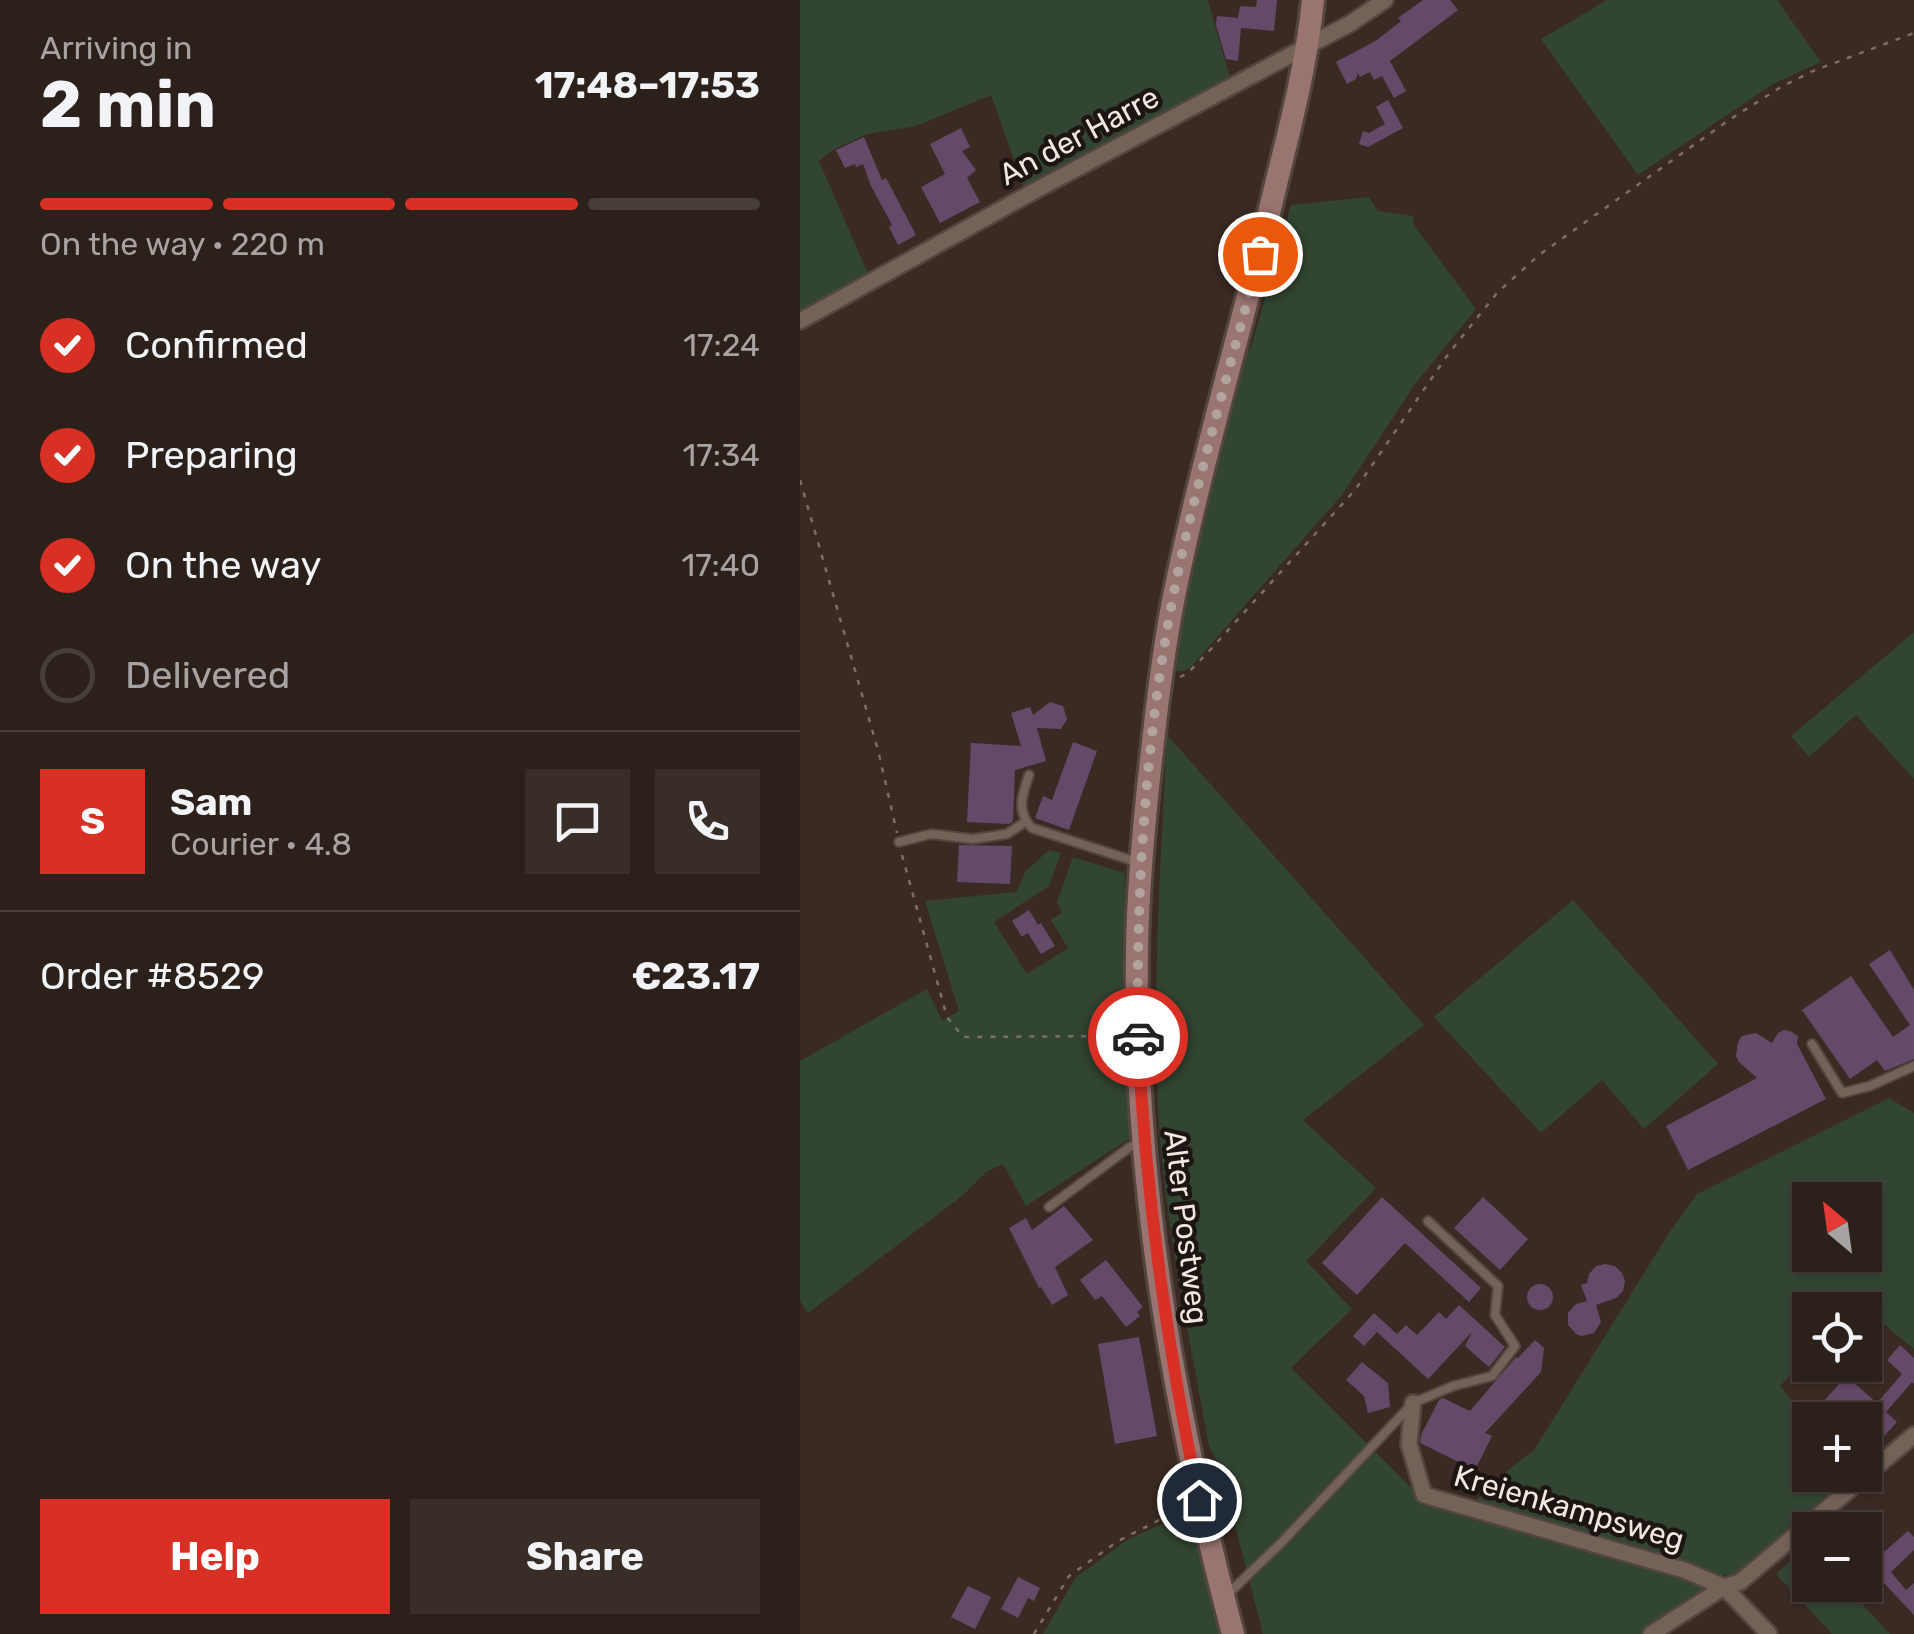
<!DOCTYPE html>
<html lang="en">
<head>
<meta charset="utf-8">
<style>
  body { margin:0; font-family:Rubik,sans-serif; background:#382d27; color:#f1f3f6; height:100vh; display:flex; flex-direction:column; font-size:38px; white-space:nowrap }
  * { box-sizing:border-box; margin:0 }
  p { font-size:32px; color:#a6a3a2 }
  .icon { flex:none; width:55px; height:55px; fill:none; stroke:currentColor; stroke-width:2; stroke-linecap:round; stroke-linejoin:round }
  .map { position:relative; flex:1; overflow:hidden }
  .drawer { display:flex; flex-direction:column; background:#2c201a; width:800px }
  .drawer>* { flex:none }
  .needle { width:65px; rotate:331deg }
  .fabs { position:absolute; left:992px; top:1182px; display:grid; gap:20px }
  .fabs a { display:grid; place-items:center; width:90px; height:90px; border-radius:0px; background:#2c201a; box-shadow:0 2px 8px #0004,0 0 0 2px #483e39; font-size:50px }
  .pin { position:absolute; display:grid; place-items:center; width:85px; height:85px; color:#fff; margin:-42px; border:5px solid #fff; border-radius:50%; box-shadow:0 2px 10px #0007 }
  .courier { position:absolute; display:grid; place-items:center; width:100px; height:100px; margin:-50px; border:8px solid #d93025; border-radius:50%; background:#fff; color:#222; box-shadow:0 2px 12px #0007 }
  .head em { font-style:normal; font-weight:700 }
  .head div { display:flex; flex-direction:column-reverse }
  .head { display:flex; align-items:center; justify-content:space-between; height:170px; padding:0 40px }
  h1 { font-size:65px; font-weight:700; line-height:75px }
  .bar { display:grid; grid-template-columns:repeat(4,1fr); gap:15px 10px; align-content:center; height:120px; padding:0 40px }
  .bar i { height:12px; border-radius:8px; background:#483e39 }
  .bar .selected { background:#d93025 }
  .bar p { grid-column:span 4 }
  .line { display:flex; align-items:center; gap:25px; padding:0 40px; border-top:2px solid #483e39 }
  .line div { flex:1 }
  .round { display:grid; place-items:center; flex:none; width:105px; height:105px; border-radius:0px; background:#382d27 }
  ol { padding:0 40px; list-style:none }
  li { display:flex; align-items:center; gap:30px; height:110px }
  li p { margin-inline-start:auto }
  li .icon { padding:10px; border-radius:50%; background:#d93025; color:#fff; stroke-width:4 }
  li:last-child { color:#a6a3a2 }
  li i { width:55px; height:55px; border:5px solid #483e39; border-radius:50% }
  .action { display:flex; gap:20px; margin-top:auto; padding:20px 40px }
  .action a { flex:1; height:115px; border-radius:0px; background:#d93025; color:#fff; font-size:40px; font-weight:700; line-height:115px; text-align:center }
  .action a+a { background:#382d27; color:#f1f3f6 }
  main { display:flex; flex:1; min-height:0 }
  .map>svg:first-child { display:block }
  .green { fill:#324532; fill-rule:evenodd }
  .building { fill:#654969 }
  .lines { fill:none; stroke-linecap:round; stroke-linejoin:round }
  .service-casing { stroke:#53453f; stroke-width:12 }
  .minor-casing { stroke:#53453f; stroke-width:20 }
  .secondary-casing { stroke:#53453f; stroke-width:28 }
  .path { stroke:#7c6e68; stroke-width:2.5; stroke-dasharray:5 8; stroke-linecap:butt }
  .service { stroke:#746158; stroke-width:8 }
  .minor { stroke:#746158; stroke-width:15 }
  .secondary { stroke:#9a7471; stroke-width:22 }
  .done { stroke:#b1a49e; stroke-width:10; stroke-dasharray:0 18 }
  .route { stroke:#d93025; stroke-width:12 }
  .labels { text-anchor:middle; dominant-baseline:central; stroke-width:9; stroke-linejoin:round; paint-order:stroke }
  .street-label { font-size:30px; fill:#f1e6e1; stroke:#1c1511 }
</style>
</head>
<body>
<main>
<section class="drawer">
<div class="head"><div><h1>2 min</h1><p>Arriving in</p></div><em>17:48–17:53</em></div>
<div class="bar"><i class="selected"></i><i class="selected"></i><i class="selected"></i><i></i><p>On the way · 220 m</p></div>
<ol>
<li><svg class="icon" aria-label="check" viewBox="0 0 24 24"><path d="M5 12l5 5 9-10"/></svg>Confirmed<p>17:24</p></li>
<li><svg class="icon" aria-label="check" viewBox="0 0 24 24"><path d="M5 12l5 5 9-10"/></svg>Preparing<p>17:34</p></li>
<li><svg class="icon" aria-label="check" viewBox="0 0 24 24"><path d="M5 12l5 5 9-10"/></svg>On the way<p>17:40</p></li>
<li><i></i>Delivered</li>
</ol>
<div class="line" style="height:180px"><b class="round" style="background:#d93025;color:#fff">S</b><div><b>Sam</b><p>Courier · 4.8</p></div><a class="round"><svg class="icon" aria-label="chat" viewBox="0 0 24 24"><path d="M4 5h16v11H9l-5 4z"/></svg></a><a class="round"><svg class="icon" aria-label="phone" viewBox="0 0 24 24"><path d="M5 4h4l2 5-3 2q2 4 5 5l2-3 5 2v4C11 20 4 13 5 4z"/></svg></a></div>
<div class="line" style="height:130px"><div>Order #8529</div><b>€23.17</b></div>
<div class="action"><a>Help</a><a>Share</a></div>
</section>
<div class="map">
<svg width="1114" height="1634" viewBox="0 0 1114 1634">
  <rect width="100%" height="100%" fill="#3a2a23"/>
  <!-- green -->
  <path class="green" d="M0,0h408l22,78 -205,113 -34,-96 -75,31 -49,8 -34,16 -14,11 50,115 -69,36z
    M807,0h170l44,62 -48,22 -135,91 -97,-136z
    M569,197l9,14 36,5 -1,8 63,85 -60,74 -75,113 -151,172c-8,4 -13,5 -19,-1l41,-200 27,-97 13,-26 39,-139z
    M1114,632v147l-58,-64 -47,42 -18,-21z
    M367,735l257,290 -121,95 73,68 -70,73 46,48 -61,59 134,133 278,82 1,7 -2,4 -61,40h-378l-43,-167 -11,-21c-20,-111 -45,-225 -51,-338 -6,-125 3,-249 9,-373z
    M249,850l12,3 -12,33 -55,36 33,52 41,-26 -17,-28 11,-7 -5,-11 16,-45 52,16v172l7,92 -106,69 -23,-42 -17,8 -24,24 -154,117 -8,-12v-240l127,-72 15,32 17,-10 -34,-110 91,-9 9,-20z
    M773,900l145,164 -74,65 -42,-49 -61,53 -107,-116z
    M1089,1098l25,15v236l-56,-46 -7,7h-41v44l-30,32 30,36v53h40l-110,96 -10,4h-9l-248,-72 35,-33 26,-20 135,-217 28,-39zM1010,1200h55v55h-55z
    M397,1508l30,126h-184l33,-57 53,-38z
    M1008,1545l2,2v38h35l45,49h-58l-56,-60z"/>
  <!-- building -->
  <path class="building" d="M457,0h20l-3,31 -33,-3 -3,33 -12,-2 -10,-34 1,-9 21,2 2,-12 16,1z
    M623,0h27l8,10 -68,51 16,30 -12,7 -12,-22 -8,4 -4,-8 -10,5 -2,-4 -2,6 -9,5 -11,-22 41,-22 24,-19 -3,-3z
    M588,100l15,28 -35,19 -9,-3 4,-13 6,2 16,-9 -9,-17z
    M161,128l9,19 -8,4 14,19 -9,8 13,24 -40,21 -19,-36 24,-13 -15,-30z
    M64,137l18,43 4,-2 30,57 -18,10 -9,-18 3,-2 -21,-39 -8,-22 -7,3 -1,-3 -10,4 -9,-18z
    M250,702l13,4 4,13 -6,10 -24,-1 9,33 -31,9 -2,51 -4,3 -42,-2 4,-79 50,3 -10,-33 19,-6 3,8z
    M273,742l24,9 -28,79 -34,-12 8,-22 9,4z
    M159,845l53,1 -2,38 -53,-2z
    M229,910l9,15 3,-2 14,23 -14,8 -13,-21 -6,4 -10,-16z
    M1090,950l24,40v69l-29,12 -8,-11 -27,19 -48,-69 49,-34 42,61 17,-12 -41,-61z
    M984,1030l6,1 8,5 -1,8 29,55 -138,71 -22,-44 91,-48 -18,-16 -3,-6 2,-14 4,-6 14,-3 16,10 6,-10z
    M582,1197l99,91 -12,14 -64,-59 -48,52 -35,-32z
    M683,1197l45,42 -28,31 -46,-42z
    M264,1206l29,34 -38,27 13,28 -16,10 -11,-18 -2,1 -30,-60 17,-10 6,12z
    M306,1260l37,47 -6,5 3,4 -14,11 -24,-31 -7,4 -15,-20z
    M805,1264l10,2 7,7 3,8 -2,10 -7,7 -20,7 5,17 -7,11 -12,3 -6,-2 -8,-9v-12l8,-9 11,-3 -6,-16 6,-2 2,-9 7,-8z
    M727 1297a13 13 0 1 1 26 0a13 13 0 1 1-26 0Z
    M659,1305l46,42 -16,20 -24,-21 7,-14 -44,47 -51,-47 -13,14 -11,-10 21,-23 23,21 9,-9 11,10 22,-23 7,7z
    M339,1337l18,99 -42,8 -17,-100z
    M735,1340l9,8 -3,24 -56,61 7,3 -17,34 -55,-27 1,-8 18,-35 4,-2 27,13 46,-54 2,1z
    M1100,1345l14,13v26l-2,-2 -26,30 11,10 -20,22 -12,-11v-13h-39l-11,-9 31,-35 31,27 25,-29 -15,-14z
    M562,1362l26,21 2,24 -22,6 -4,-17 -18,-16z
    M1108,1531l6,6v13l-23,22 15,18 8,-7v32l-49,-52v-19l12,14z
    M218,1577l22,11 -6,13 -6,-3 -10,20 -17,-9z
    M168,1586l23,11 -16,32 -24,-12z"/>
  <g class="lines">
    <defs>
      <path id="service" d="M229,775c-7,20 -13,37 3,53l105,34
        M99,842l32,-8 42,5 34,-5 18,-12
        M1012,1044l30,49 28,-7 44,-20
        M249,1207l81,-60 9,-3
        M427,1595l55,-53 131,-139 40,-17 39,-10 23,-30 -20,-31 3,-29 -70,-65"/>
      <path id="minor" d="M0,321l236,-131 315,-167 34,-23
        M613,1403l-4,41 15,51 260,75 40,17 45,47
        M851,1634l73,-47 16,-5 174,-147"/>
      <path id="secondary" d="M433,1634c-59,-222 -100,-453 -96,-684 1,-70 8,-139 16,-208 6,-55 13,-111 25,-165 28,-134 68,-264 99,-397 15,-60 30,-119 36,-180"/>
    </defs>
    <!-- service casing -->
    <use href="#service" class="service-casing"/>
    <!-- minor casing -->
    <use href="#minor" class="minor-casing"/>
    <!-- secondary casing -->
    <use href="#secondary" class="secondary-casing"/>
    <!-- path -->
    <path class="path" d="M0,480l78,270 19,83
      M380,677l8,-4 23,-24 144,-159 94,-137 48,-60 42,-38 190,-135 52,-33 32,-16 101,-38
      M102,855l45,162 16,20 153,-1
      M234,1634l35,-58 49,-35 67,-34"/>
    <!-- service -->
    <use href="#service" class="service"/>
    <!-- minor -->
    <use href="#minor" class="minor"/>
    <!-- secondary -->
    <use href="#secondary" class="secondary"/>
  </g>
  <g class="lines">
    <!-- done -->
    <path class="done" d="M338,1037c-2,-154 8,-309 39,-460 23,-109 55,-216 83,-323"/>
    <!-- route -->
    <path class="route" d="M338,1037c7,156 29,310 61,463"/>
  </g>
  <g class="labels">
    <!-- street labels -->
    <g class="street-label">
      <text transform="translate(279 136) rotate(-28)">An der Harre</text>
      <text transform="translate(386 1227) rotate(83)">Alter Postweg</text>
      <text transform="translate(769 1508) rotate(16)">Kreienkampsweg</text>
    </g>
  </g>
</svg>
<div class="fabs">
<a><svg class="needle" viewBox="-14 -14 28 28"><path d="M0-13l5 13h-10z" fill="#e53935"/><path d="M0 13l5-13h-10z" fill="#a6a3a2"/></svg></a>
<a><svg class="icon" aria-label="locate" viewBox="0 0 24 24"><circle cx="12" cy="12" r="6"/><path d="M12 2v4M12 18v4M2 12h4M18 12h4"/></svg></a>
<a>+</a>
<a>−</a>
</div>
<div class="pin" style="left:460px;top:254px;background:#ea580c"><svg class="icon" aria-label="bag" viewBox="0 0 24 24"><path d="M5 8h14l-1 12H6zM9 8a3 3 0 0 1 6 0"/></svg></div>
<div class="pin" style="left:399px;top:1500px;background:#1f2937"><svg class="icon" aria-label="home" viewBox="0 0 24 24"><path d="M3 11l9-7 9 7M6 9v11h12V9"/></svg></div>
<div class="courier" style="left:338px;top:1037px"><svg class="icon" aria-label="car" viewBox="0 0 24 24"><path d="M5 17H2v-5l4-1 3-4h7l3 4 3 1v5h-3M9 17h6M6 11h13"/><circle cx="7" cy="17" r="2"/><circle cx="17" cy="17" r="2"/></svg></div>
</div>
</main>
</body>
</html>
